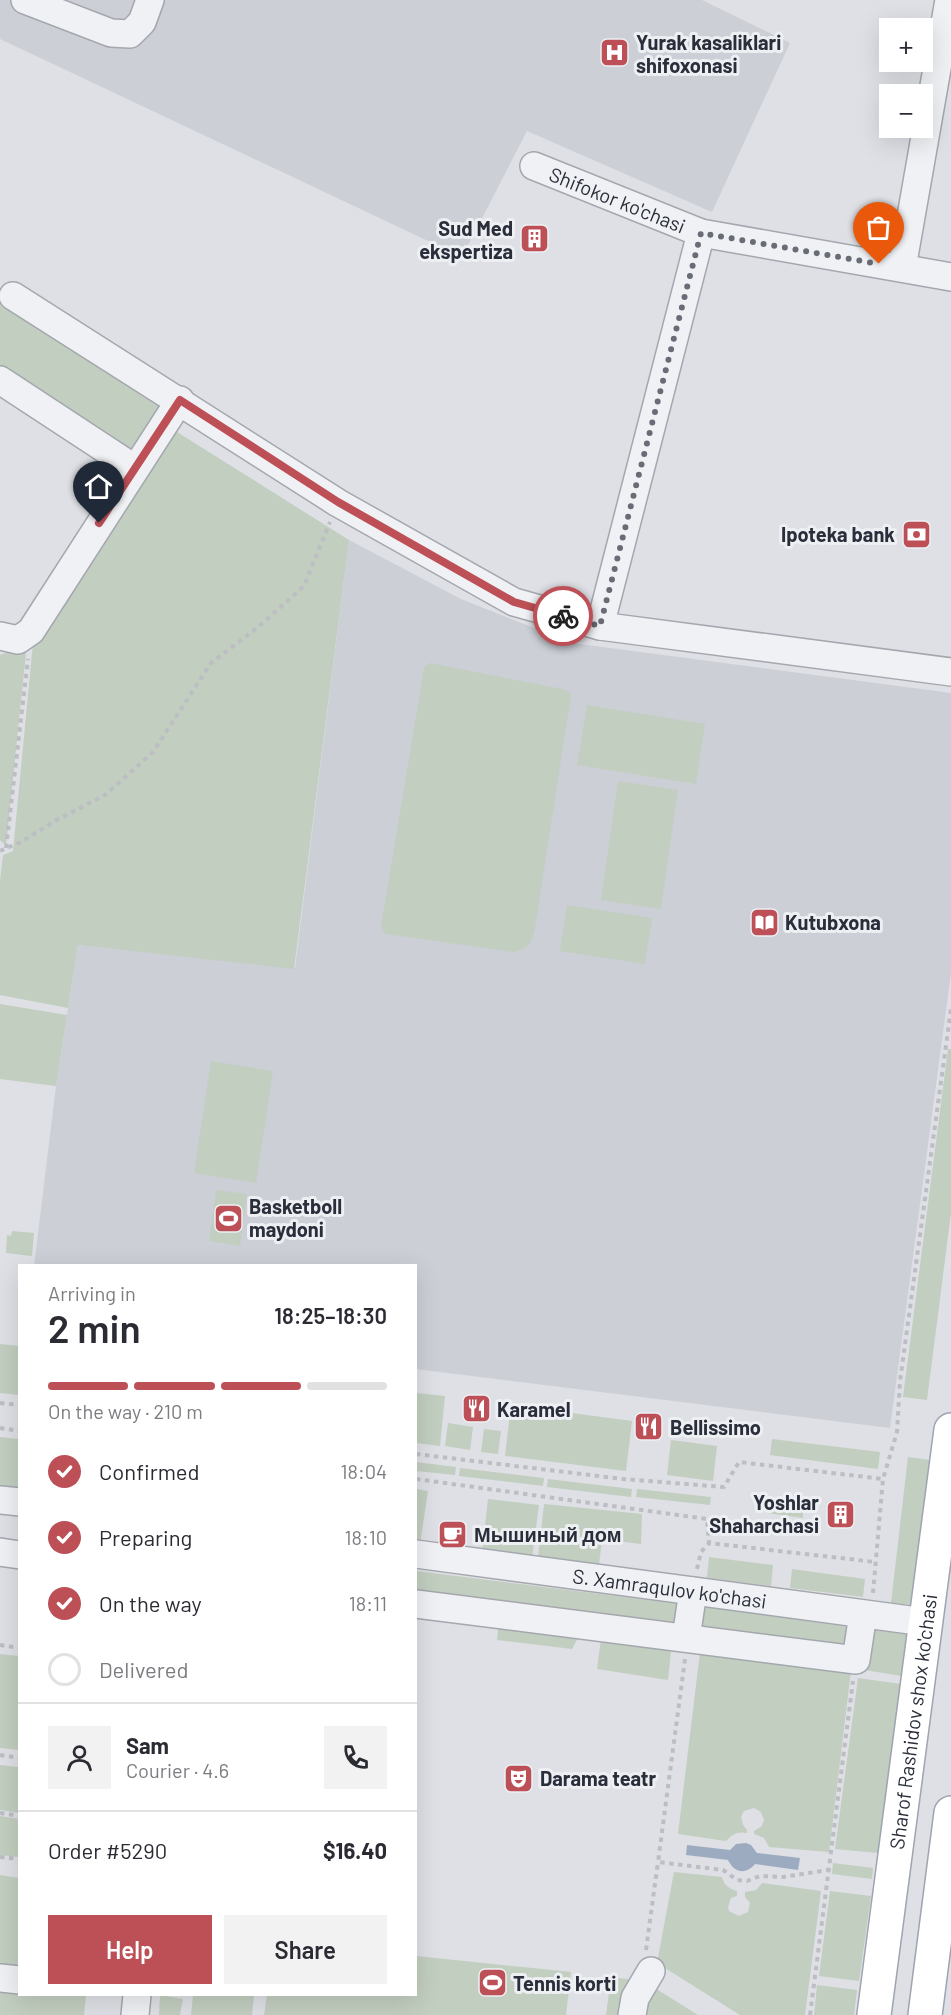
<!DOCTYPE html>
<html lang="en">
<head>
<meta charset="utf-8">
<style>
  body { margin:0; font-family:Barlow,sans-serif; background:#f2f2f3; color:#2b2b33; height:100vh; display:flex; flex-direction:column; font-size:22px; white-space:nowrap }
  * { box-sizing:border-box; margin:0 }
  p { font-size:20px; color:#7c7c81 }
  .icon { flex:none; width:33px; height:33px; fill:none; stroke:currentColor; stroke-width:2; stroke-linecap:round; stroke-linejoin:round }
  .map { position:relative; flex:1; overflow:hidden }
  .sheet { position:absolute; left:18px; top:1264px; width:399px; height:732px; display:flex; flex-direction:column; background:#fff; border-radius:0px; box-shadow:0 6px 24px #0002 }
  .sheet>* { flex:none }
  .fabs { position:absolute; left:879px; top:18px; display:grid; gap:12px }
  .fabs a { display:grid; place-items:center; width:54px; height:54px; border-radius:0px; background:#fff; box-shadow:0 6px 24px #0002; font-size:30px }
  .pin { position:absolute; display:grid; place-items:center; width:51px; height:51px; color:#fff; margin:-62px -26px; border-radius:50% 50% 50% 0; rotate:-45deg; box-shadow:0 0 6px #0007 }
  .pin .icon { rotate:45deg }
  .courier { position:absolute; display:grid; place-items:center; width:60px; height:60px; margin:-30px; border:4px solid #bd5057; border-radius:50%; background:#fff; color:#222; box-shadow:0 2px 8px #0007 }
  .overview em { font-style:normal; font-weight:600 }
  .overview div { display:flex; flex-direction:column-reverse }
  .overview { display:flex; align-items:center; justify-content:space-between; height:102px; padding:0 30px }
  h1 { font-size:39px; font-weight:600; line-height:45px }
  .bar { display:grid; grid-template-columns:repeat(4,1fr); gap:9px 6px; align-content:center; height:72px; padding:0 30px }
  .bar i { height:8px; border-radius:4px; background:#e1e1e2 }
  .bar .active { background:#bd5057 }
  .bar p { grid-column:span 4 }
  .line { display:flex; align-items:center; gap:15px; padding:0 30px; border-top:2px solid #e1e1e2 }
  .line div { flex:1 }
  .round { display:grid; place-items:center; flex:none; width:63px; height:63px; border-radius:0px; background:#f2f2f3 }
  ol { padding:0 30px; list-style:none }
  li { display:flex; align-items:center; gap:18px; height:66px }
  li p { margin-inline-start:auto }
  li .icon { padding:6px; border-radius:50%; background:#bd5057; color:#fff; stroke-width:4 }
  li:last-child { color:#7c7c81 }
  li i { width:33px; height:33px; border:3px solid #e1e1e2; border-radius:50% }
  .action { display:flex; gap:12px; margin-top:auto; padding:12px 30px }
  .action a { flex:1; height:69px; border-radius:0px; background:#bd5057; color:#fff; font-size:24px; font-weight:600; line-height:69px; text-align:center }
  .action a+a { background:#f2f2f3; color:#2b2b33 }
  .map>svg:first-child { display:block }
  .built { fill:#cccfd6 }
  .green { fill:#c2cec0 }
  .water { fill:#9dabc1 }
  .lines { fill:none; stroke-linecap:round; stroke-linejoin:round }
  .minor-casing { stroke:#a4a7ae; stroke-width:30 }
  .major-casing { stroke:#9ea4b0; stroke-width:36 }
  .path { stroke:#bcbec4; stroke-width:4; stroke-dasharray:4.5 4.5; stroke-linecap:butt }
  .minor { stroke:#f0f1f4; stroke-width:27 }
  .major { stroke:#fff; stroke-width:33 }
  .done { stroke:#686c76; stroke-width:6; stroke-dasharray:0 10.8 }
  .route { stroke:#bd5057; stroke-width:8 }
  .labels { text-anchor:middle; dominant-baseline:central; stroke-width:6; stroke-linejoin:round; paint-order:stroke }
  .poi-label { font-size:20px; font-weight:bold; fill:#292e3a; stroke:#edeff3; text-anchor:start }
  .street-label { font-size:20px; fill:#292e3a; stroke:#edeff3 }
</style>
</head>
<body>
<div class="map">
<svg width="951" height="2015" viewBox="0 0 951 2015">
  <rect width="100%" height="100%" fill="#dee0e5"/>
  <!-- built -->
  <path class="built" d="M0,0h702l88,43 -78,169 -185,-81 -65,126 -462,-218z
    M349,540l112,59 111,44 379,50v280l-61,455 -474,-59v-103h-382l22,-180 22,-141 217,23z"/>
  <!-- green -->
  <path class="green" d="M0,299l165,107 -33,51 -132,-86z
    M169,427l180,113 -55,429 -216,-24 -10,63 -68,-13v-114l3,-26 10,-4 20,-208z
    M12,650l14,3 -20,193 -6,-6v-185z
    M430,663l137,27 4,5 -36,233c-3,15 -7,22 -22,24l-128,-18 -4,-7 43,-259z
    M587,705l118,19 -9,60 -119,-19z
    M618,781l60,9 -17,119 -60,-9z
    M567,905l85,13 -7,46 -85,-13z
    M0,1004l67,11 -11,71 -56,-7z
    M948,1049h3v164l-24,187 -24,-3z
    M211,1061l62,10 -17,112 -62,-10z
    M216,1190l31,4 -7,52 -31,-5z
    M12,1231l22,2 -2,23 -26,-3 1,-18 4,1z
    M0,1344l19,2v49l-19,-2z
    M416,1393l29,3 -5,50 -24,-3z
    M511,1405l121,16 -6,50 -121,-15z
    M448,1423l25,4 -3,23 -25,-4z
    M484,1429l17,2 -3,23 -17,-2z
    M0,1437l19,2v54l-19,-2z
    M772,1439l108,13 -2,17 -108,-14z
    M671,1440l46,6 -4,35 -46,-6z
    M908,1457l22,3 -17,145 -22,-2z
    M416,1462l40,5 -1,8 -39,-4z
    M460,1468l84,10 -1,8 -84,-10z
    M548,1479l84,10 -1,8 -84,-10z
    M416,1489l12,2 -8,53 -4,-1z
    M637,1489l74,8 -1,8 -74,-8z
    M488,1499l51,6 -7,53 -50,-6z
    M544,1504l98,10 -1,30 -39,-5 -3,26 -61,-7z
    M769,1506l34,5v7l-35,-5z
    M709,1557l64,8 -2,21 -64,-8z
    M792,1569l73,10 -2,18 -73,-9z
    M416,1571l263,33 -3,21 -260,-33z
    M700,1606l144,16 6,19 -3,15 -151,-25z
    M499,1621l83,9 -10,19 -75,-9z
    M880,1625l27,4 -6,47 -42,-7 4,-26z
    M602,1632l70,9 -4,39 -71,-11z
    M701,1644l150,27 -22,181 -60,-5 -5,-9 -10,-4v-3l8,-5 2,-6 -3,-8 -7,-4 -10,3 -3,6 2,8 4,5v3c-9,-2 -15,1 -21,8l-48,-7z
    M0,1654l19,2v94l-19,-2z
    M858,1678l43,6 -23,169 -43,-4z
    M0,1765l19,2v46l-19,-3z
    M0,1816l19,3v38l-19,-2z
    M833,1863l40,5 -1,11 -40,-5z
    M674,1872l48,5c2,8 7,12 15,14v5l-6,2 -3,9 1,4 10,5 9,-4 2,-9 -5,-6v-5l11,-2 6,-7 59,8 -16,124h-65l-83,-52z
    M0,1875l19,3 1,117h66l-2,20h-84z
    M830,1891l41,5 -12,85 -40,-5z
    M416,1956l155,16 -5,43h-302l3,-20h149z
    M611,1977l22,3 -5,35h-22z
    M650,1985l48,30h-58z
    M817,1985l40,5 -3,25h-40z
    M160,1995l23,4 -3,16h-21z
    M193,1995h61l-2,20h-61z"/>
  <!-- water -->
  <path class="water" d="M746,1843l5,2 6,8 43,5 -2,12 -43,-6c-9,11 -21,9 -27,-4l-42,-5 1,-10 43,5 6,-6z"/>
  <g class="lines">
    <defs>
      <g id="minor">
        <path d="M25,0l86,33 19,1 12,-12 8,-22"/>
        <path id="s1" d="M534,166l167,67 250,44"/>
        <path d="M902,268l47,-268"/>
        <path d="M13,296l325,207 176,99 86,24 351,46"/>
        <path d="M0,380l134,88"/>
        <path d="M600,626l101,-393"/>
        <path d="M0,636l18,4 13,-9 149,-231"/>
        <path d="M0,1500l20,2"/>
        <path d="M0,1552l20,3"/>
        <path id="s2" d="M416,1554l509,68"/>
        <path d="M416,1604l440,56 7,-46"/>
        <path d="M686,1638l7,-47"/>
        <path d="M0,1978l20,2"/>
        <path d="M135,2015l2,-20"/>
        <path d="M632,2015l3,-17 16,-27"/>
      </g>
      <g id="major">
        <path id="s3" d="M874,2015l77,-585"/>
        <path d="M925,2015l26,-202"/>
      </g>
    </defs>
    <!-- minor casing -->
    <use href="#minor" class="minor-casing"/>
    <!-- major casing -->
    <use href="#major" class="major-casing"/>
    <!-- path -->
    <path class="path" d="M6,848l22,-189
      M0,851l21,-9 34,-21 50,-26 48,-43 58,-89 46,-35 47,-42 26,-64
      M0,1403l20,2
      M0,1428l20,3
      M416,1454l207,25 101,8 15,-25 144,17
      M416,1479l291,40 2,24
      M697,1569l4,-17 8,-9 166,19
      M873,1593l10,-114 14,-47 3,-51 51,-372
      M0,1645l20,3
      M685,1659l-27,203 65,8 14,10 10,1 13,-5 23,1 45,-7
      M0,1755l20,3
      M0,1813l20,3
      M0,1857l20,2
      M646,1950l12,-88
      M810,2015l43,-334"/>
    <!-- minor -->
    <use href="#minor" class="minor"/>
    <!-- major -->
    <use href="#major" class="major"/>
  </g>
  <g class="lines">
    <!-- done -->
    <path class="done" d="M563,616l37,10 101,-393 178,31"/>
    <!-- route -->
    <path class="route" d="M99,523l81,-123 158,102 176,100 49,14"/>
  </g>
  <!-- icons -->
  <defs>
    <symbol id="hospital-square" viewBox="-11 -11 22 22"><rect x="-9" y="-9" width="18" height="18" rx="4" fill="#bd5057" stroke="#edeff3"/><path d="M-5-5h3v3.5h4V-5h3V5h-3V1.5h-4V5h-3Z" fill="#fff"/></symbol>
    <symbol id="building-square" viewBox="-11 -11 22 22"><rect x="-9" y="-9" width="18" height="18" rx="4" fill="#bd5057" stroke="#edeff3"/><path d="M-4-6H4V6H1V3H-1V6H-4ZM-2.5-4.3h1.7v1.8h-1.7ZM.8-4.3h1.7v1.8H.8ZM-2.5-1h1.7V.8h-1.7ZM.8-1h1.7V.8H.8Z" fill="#fff"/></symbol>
    <symbol id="bank-square" viewBox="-11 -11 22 22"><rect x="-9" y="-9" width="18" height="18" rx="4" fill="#bd5057" stroke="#edeff3"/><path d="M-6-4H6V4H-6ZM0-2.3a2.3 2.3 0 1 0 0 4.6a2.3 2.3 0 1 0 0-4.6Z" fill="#fff"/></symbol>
    <symbol id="library-square" viewBox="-11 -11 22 22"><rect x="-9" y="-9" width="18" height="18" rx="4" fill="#bd5057" stroke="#edeff3"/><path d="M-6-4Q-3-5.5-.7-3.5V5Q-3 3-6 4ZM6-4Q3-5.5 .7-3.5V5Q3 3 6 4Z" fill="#fff"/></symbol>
    <symbol id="stadium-square" viewBox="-11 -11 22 22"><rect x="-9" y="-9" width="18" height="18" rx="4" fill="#bd5057" stroke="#edeff3"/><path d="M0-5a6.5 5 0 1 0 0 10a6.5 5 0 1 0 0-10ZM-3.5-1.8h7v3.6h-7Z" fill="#fff"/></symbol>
    <symbol id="restaurant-square" viewBox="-11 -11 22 22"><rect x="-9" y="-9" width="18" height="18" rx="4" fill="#bd5057" stroke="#edeff3"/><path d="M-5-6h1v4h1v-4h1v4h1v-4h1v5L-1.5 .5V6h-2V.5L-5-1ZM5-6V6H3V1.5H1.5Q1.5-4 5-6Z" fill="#fff"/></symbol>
    <symbol id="cafe-square" viewBox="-11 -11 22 22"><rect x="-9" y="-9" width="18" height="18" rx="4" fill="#bd5057" stroke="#edeff3"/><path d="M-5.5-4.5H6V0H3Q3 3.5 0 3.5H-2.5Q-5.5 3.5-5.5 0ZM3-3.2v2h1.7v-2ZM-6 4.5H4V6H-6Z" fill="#fff"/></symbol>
    <symbol id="theatre-square" viewBox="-11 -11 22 22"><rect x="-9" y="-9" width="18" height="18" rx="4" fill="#bd5057" stroke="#edeff3"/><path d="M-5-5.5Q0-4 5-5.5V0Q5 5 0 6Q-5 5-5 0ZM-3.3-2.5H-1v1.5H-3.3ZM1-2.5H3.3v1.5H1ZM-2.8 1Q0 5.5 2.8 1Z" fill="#fff"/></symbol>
  </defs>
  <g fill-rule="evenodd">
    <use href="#hospital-square" x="598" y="36" width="33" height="33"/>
    <use href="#building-square" x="518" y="222" width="33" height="33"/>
    <use href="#bank-square" x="900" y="518" width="33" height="33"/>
    <use href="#library-square" x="748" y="906" width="33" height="33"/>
    <use href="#stadium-square" x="212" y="1202" width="33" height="33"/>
    <use href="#restaurant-square" x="460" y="1392" width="33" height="33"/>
    <use href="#restaurant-square" x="632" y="1410" width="33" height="33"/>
    <use href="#building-square" x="824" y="1498" width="33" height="33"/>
    <use href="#cafe-square" x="436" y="1518" width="33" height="33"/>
    <use href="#theatre-square" x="502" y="1762" width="33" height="33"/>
    <use href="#stadium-square" x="476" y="1966" width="33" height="33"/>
  </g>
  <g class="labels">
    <!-- poi labels -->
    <g class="poi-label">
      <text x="636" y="42">Yurak kasaliklari<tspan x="636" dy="23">shifoxonasi</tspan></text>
      <text x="513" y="228" text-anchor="end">Sud Med<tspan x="513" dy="23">ekspertiza</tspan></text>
      <text x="895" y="534" text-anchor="end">Ipoteka bank</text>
      <text x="785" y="922">Kutubxona</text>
      <text x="249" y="1206">Basketboll<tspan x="249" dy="23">maydoni</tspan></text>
      <text x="497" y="1409">Karamel</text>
      <text x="670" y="1427">Bellissimo</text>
      <text x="819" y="1502" text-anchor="end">Yoshlar<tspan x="819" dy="23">Shaharchasi</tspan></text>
      <text x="474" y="1534">Мышиный дом</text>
      <text x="540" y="1778">Darama teatr</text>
      <text x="513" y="1983">Tennis korti</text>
    </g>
    <!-- street labels -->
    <g class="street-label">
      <text stroke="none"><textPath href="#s1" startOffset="90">Shifokor ko'chasi</textPath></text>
      <text stroke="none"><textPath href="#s2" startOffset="256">S. Xamraqulov ko'chasi</textPath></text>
      <text stroke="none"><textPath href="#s3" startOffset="296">Sharof Rashidov shox ko'chasi</textPath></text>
    </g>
  </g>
</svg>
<div class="fabs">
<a>+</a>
<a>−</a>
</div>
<div class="pin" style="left:879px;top:264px;background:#ea580c"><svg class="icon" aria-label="bag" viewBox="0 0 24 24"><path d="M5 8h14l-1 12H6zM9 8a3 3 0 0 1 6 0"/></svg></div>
<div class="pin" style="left:99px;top:523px;background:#1f2937"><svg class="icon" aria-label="home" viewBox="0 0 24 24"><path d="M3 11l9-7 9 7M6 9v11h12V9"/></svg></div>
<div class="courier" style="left:563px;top:616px"><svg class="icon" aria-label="bike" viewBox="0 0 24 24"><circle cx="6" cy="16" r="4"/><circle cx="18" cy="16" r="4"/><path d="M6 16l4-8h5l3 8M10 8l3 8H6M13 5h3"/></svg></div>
<section class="sheet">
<div class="overview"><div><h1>2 min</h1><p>Arriving in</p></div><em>18:25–18:30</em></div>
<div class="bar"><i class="active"></i><i class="active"></i><i class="active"></i><i></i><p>On the way · 210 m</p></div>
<ol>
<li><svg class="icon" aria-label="check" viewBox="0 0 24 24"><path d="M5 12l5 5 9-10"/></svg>Confirmed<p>18:04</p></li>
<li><svg class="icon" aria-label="check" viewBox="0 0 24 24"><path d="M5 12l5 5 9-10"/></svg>Preparing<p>18:10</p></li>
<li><svg class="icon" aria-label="check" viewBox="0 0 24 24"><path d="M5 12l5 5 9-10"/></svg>On the way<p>18:11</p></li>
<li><i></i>Delivered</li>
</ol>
<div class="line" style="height:108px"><a class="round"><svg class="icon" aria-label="person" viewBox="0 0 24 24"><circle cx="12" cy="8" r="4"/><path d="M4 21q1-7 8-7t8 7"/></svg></a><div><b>Sam</b><p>Courier · 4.6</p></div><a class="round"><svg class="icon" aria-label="phone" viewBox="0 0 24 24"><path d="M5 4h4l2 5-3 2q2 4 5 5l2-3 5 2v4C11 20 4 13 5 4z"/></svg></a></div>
<div class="line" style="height:78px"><div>Order #5290</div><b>$16.40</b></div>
<div class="action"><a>Help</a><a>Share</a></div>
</section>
</div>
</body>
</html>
